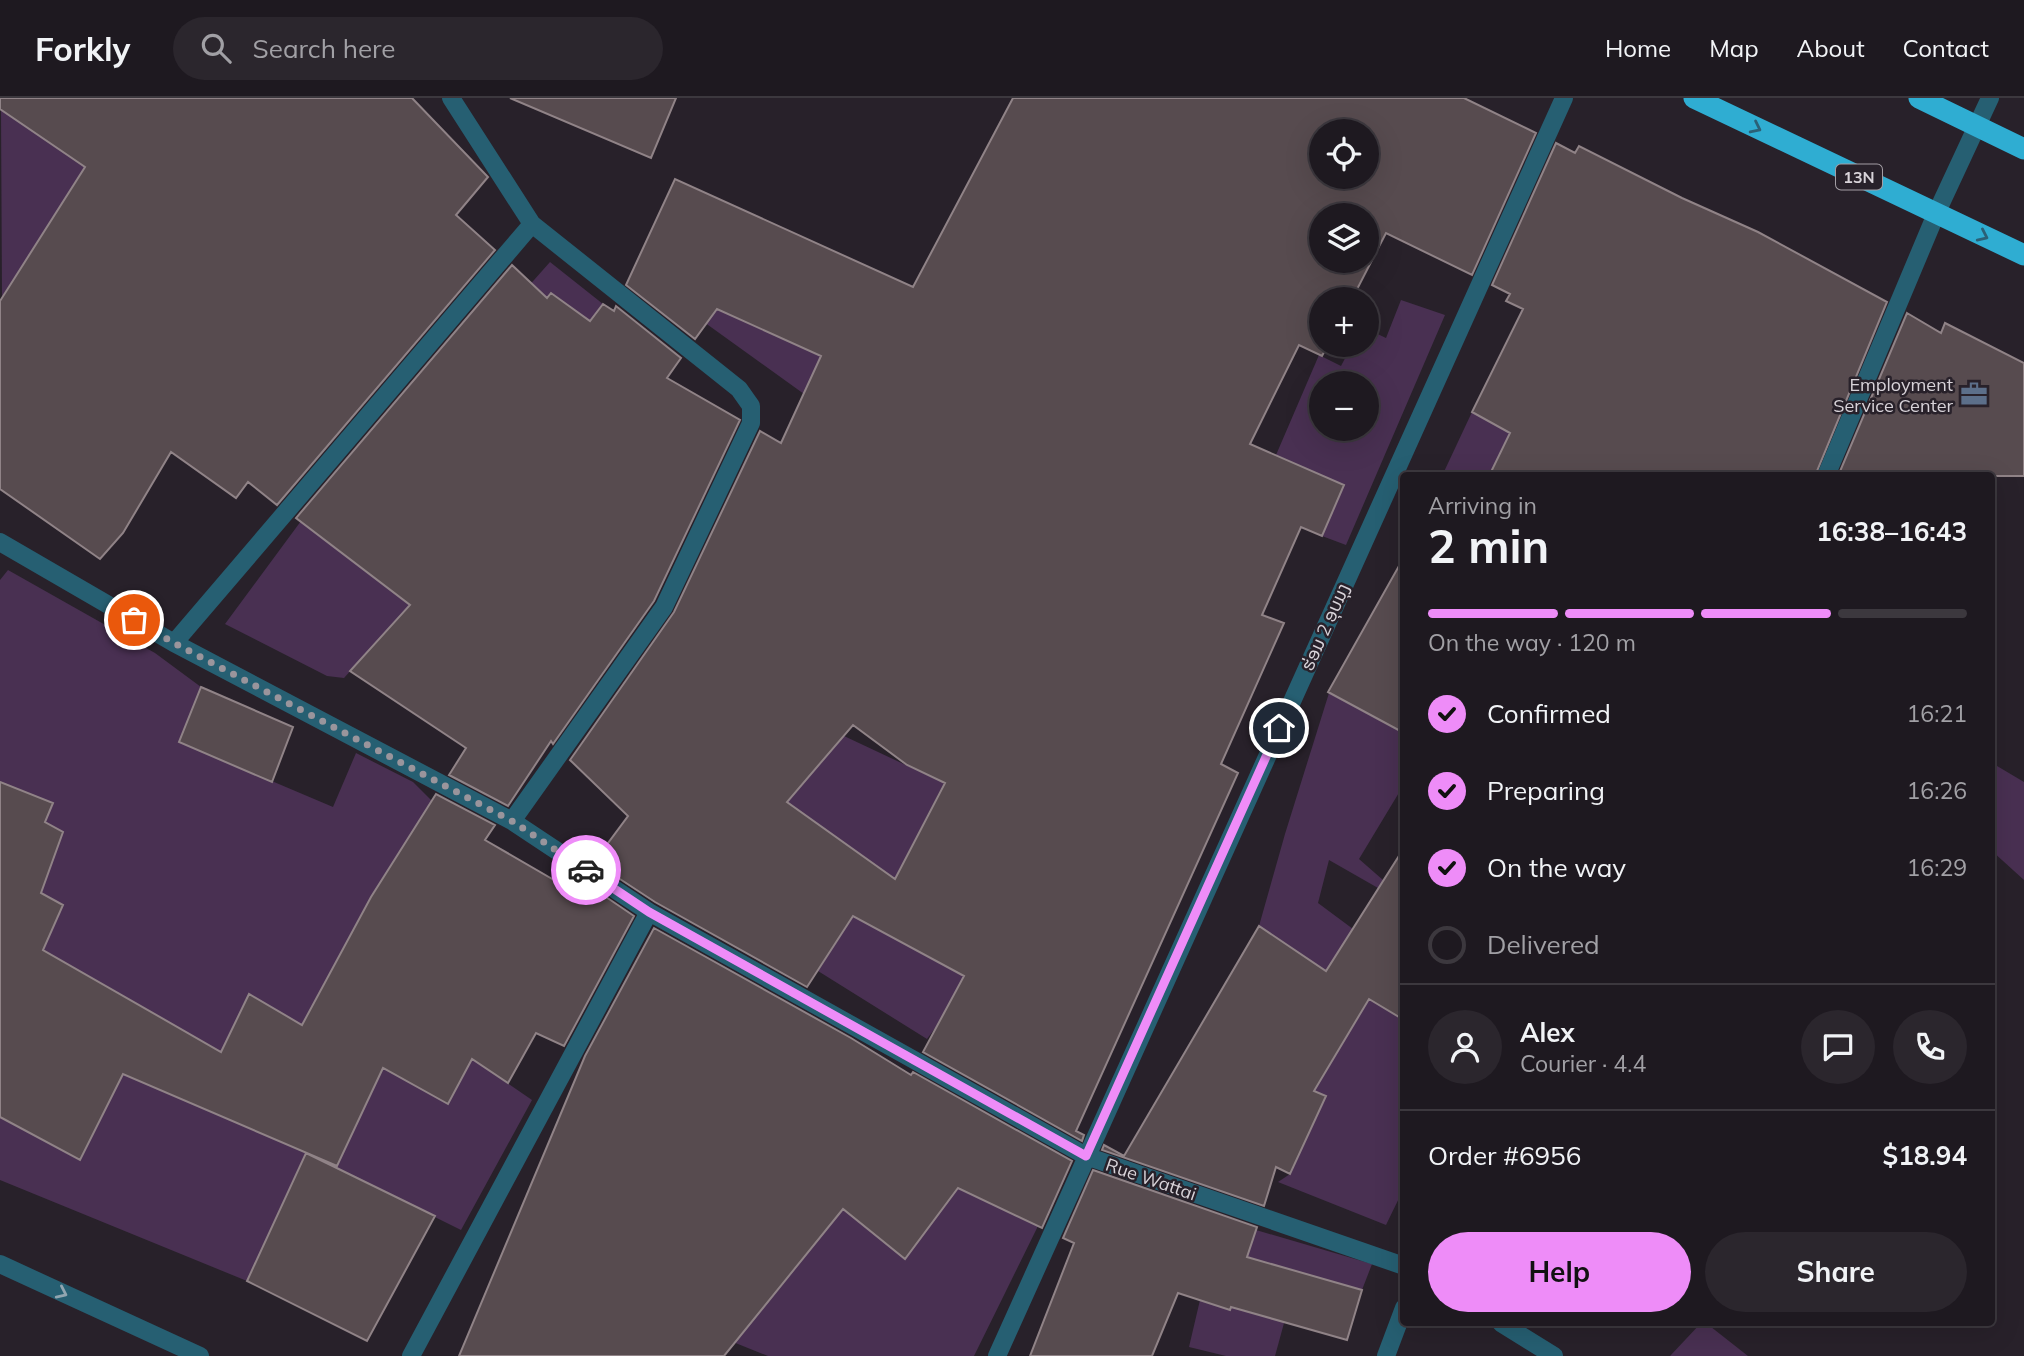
<!DOCTYPE html>
<html lang="en">
<head>
<meta charset="utf-8">
<style>
  body { margin:0; font-family:Mulish,"Noto Sans Lao",sans-serif; background:#2b262d; color:#f1f3f6; height:100vh; display:flex; flex-direction:column; font-size:26px; white-space:nowrap }
  * { box-sizing:border-box; margin:0 }
  p { font-size:23px; color:#a1a0a5 }
  .icon { flex:none; width:38px; height:38px; fill:none; stroke:currentColor; stroke-width:2; stroke-linecap:round; stroke-linejoin:round }
  .map { position:relative; flex:1; overflow:hidden }
  .sheet { position:absolute; left:1400px; top:374px; width:595px; height:854px; display:flex; flex-direction:column; background:#1e1920; border-radius:7px; box-shadow:0 7px 28px #0002,0 0 0 2px #3c383e }
  .sheet>* { flex:none }
  .tools { position:absolute; left:1309px; top:21px; display:grid; gap:14px }
  .tools a { display:grid; place-items:center; width:70px; height:70px; border-radius:50%; background:#1e1920; box-shadow:0 7px 28px #0002,0 0 0 2px #3c383e; font-size:35px }
  .pin { position:absolute; display:grid; place-items:center; width:60px; height:60px; color:#fff; margin:-30px; border:4px solid #fff; border-radius:50%; box-shadow:0 2px 7px #0007 }
  .courier { position:absolute; display:grid; place-items:center; width:70px; height:70px; margin:-35px; border:5px solid #ee8cf8; border-radius:50%; background:#fff; color:#222; box-shadow:0 2px 9px #0007 }
  .overview em { font-style:normal; font-weight:700 }
  .overview div { display:flex; flex-direction:column-reverse }
  .overview { display:flex; align-items:center; justify-content:space-between; height:119px; padding:0 28px }
  h1 { font-size:46px; font-weight:700; line-height:52px }
  .bar { display:grid; grid-template-columns:repeat(4,1fr); gap:10px 7px; align-content:center; height:84px; padding:0 28px }
  .bar i { height:9px; border-radius:5px; background:#3c383e }
  .bar .current { background:#ee8cf8 }
  .bar p { grid-column:span 4 }
  .line { display:flex; align-items:center; gap:18px; padding:0 28px; border-top:2px solid #3c383e }
  .line div { flex:1 }
  .round { display:grid; place-items:center; flex:none; width:74px; height:74px; border-radius:37px; background:#2b262d }
  ol { padding:0 28px; list-style:none }
  li { display:flex; align-items:center; gap:21px; height:77px }
  li p { margin-inline-start:auto }
  li .icon { padding:7px; border-radius:50%; background:#ee8cf8; color:#111; stroke-width:4 }
  li:last-child { color:#a1a0a5 }
  li i { width:38px; height:38px; border:4px solid #3c383e; border-radius:50% }
  .primary-button { display:flex; gap:14px; margin-top:auto; padding:14px 28px }
  .primary-button a { flex:1; height:80px; border-radius:42px; background:#ee8cf8; color:#111; font-size:28px; font-weight:700; line-height:80px; text-align:center }
  .primary-button a+a { background:#2b262d; color:#f1f3f6 }
  header { display:flex; align-items:center; gap:42px; box-sizing:border-box; height:98px; padding:0 35px; background:#1e1920; border-bottom:2px solid #3c383e }
  header strong { font-size:33px }
  nav { display:flex; gap:38px; margin-inline-start:auto; font-size:24px }
  .search { width:490px; height:63px; background:#2b262d; display:flex; align-items:center; gap:18px; box-sizing:border-box; padding:0 24px; border-radius:38px; color:#a1a0a5; font-size:26px }
  .map>svg:first-child { display:block }
  .green { fill:#493052; fill-rule:evenodd }
  .building { fill:#574b4f; stroke:#908387; stroke-width:2; fill-rule:evenodd }
  .lines { fill:none; stroke-linecap:round; stroke-linejoin:round }
  .minor { stroke:#265f72; stroke-width:18 }
  .highway { stroke:#2fadd2; stroke-width:21 }
  .oneway { stroke:#2b6076 }
  .oneway2 { stroke:#91a5b0 }
  .done { stroke:#9a959c; stroke-width:7; stroke-dasharray:0 12.6 }
  .route { stroke:#ee8cf8; stroke-width:9 }
  .labels { text-anchor:middle; dominant-baseline:central; stroke-width:5; stroke-linejoin:round; paint-order:stroke }
  .shield { fill:#28212a; stroke:#a39ea4; stroke-width:2 }
  .shield-label { font-size:16px; font-weight:bold; fill:#d8d3d9 }
  .poi-label { font-size:18px; fill:#d8d3d9; stroke:#28212a; text-anchor:end }
  .street-label { font-size:18px; fill:#d8d3d9; stroke:#28212a }
</style>
</head>
<body>
<header>
<strong>Forkly</strong>
<div class="search"><svg class="icon" aria-label="search" viewBox="0 0 24 24"><circle cx="10" cy="10" r="6"/><path d="M15 15l6 6"/></svg>Search here</div>
<nav><a>Home</a><a>Map</a><a>About</a><a>Contact</a></nav>
</header>
<div class="map">
<svg width="2024" height="1258" viewBox="0 0 2024 1258">
  <rect width="100%" height="100%" fill="#28212a"/>
  <!-- green -->
  <path class="green" d="M1,12l104,70 -35,11 -68,106z
    M550,164l53,42 -13,17 -39,-28 -71,95 -27,-17z
    M633,173l221,100 -47,17 -3,6z
    M1401,202l44,15 -99,230 -24,-9 22,-51 -68,-30 43,-100 22,11 11,-21h15v-16l19,9zM1321,285h46v46h-46z
    M1472,314l62,34 -42,24 -3,6h-47z
    M301,423l109,84 -66,73 -17,-2 -102,-52z
    M8,472l147,83 46,34 -21,55 153,65 23,-54 57,29 19,19 40,258 60,41 -71,130 -125,-62 45,-96 -132,-78 -54,111 111,47 -59,129 -247,-101v-131l9,72 70,39 43,-84 35,-61 -114,-65 20,-45 -22,-12 22,-61 -18,-10 8,-19 -53,-21v-202z
    M1329,595l74,40v53l-44,73 24,21 -5,8 -49,-28 -11,43 35,26 -7,55 -87,-58 26,-92z
    M844,638l100,47 -49,95 -27,45 96,53 -25,47 -12,16 -109,-68 65,-101 -97,-68z
    M1992,665l32,19v98l-32,-29z
    M1369,900l34,22v170l-17,35 -108,-43 12,-8 36,-77 -12,-6z
    M958,1090l80,38 -64,130h-206l-35,-14 110,-133 61,49z
    M1256,1132l116,34 -10,26 -64,-18 -23,84h-49l-37,-9 11,-47 30,10z
    M1701,1225h5l42,33h-78z"/>
  <!-- building -->
  <path class="building" d="M0,0h412l76,79 -32,38 39,35 -218,255 -29,-23 -12,16 -65,-46 -48,81 -23,26 -100,-70v-188l85,-134 -85,-58z
    M510,0h166l-25,60z
    M1013,0h451l72,35 -64,142 -86,-42 -34,66h-31v46h7l-6,11 -23,-11 -49,99 94,41 -22,51 -21,-9 -39,88 22,8 -63,141 17,9 -162,358 8,4 -2,6 -159,-89 41,-76 -111,-60 -46,71 -152,-85 -61,-40 34,-46 -58,-56 104,-148 86,-181 21,12 40,-87 -104,-47 -22,30 -69,-54 49,-106 238,108zM1321,33h46v46h-46zM1321,117h46v46h-46zM853,627l54,40 38,18 -50,96 -108,-77z
    M1556,45l19,10 4,-7 103,52 76,34 129,70 -72,174h-326l21,-43 -38,-21 51,-103 -17,-8 4,-7 -18,-9z
    M512,167l35,33 4,-5 39,28 13,-17 11,7 2,-5 65,52 -14,20 73,42 -86,181 -101,143 -2,-3 -43,65 -59,-31 17,-27 -116,-77 60,-66 -114,-87z
    M1907,215l34,20 4,-10 79,40v113h-186z
    M1404,459v176l-76,-41z
    M201,589l92,40 -21,55 -93,-40z
    M0,684l53,21 -8,19 18,10 -22,61 22,12 -20,45 178,102 28,-58 53,31 69,-128 65,-103 59,31 -10,15 88,51 8,-11 53,36 -70,130 -28,-13 -28,50 -36,-24 -24,45 -65,-36 -46,98 -214,-92 -43,86 -80,-43z
    M1404,750v172l-35,-21 -55,92 12,5 -36,78 -14,-7 -12,39 -162,-56 2,-5 20,11 135,-230 67,45z
    M654,830l197,110 60,37 2,-3 159,89 -30,67 -84,-40 -53,71 -62,-50 -119,147h-265l126,-300z
    M306,1055l129,63 -68,125 -120,-60z
    M1093,1072l164,57 -10,30 115,33 -15,50 -116,-33 -1,3 -52,-17 -26,63h-122l44,-113 -11,-5z"/>
  <g class="lines">
    <!-- minor -->
    <path class="minor" d="M451,0l81,126 207,165 12,17v17l-87,184 -152,214
      M1826,378l110,-262 54,-116
      M0,444l174,101 338,178 137,91 437,244 318,110
      M174,545l358,-419
      M0,1166l200,92
      M1501,1225l53,33
      M411,1258l238,-444
      M997,1258l567,-1258
      M1386,1258l18,-48"/>
    <!-- highway -->
    <path class="highway" d="M1694,0l330,157
      M1919,0l105,51"/>
  </g>
  <!-- one-way arrows -->
  <defs><path id="oneway-chevron" d="M-2-3.5L2.5 0L-2 3.5" fill="none" stroke-width="1.6" stroke-linecap="round" stroke-linejoin="round" transform="scale(1.75)"/></defs>
  <g class="oneway">
    <use href="#oneway-chevron" transform="translate(1756 30) rotate(26)"/>
    <use href="#oneway-chevron" transform="translate(1983 138) rotate(25)"/>
  </g>
  <use class="oneway2" href="#oneway-chevron" transform="translate(62 1195) rotate(25)"/>
  <g class="lines">
    <!-- done -->
    <path class="done" d="M134,522l40,23 338,178 74,49"/>
    <!-- route -->
    <path class="route" d="M586,772l63,42 437,244 193,-428"/>
  </g>
  <!-- icons -->
  <defs>
    <symbol id="office-bare" viewBox="-9 -9 18 18"><path d="M-6-3h4V-5.5h4V-3h4V5H-6ZM-1-4.5V-3h2v-1.5ZM-6 0V1H6V0Z" fill="#5c6f8a" stroke="#28212a" stroke-width="2.5" paint-order="stroke"/></symbol>
  </defs>
  <g fill-rule="evenodd">
    <use href="#office-bare" x="1955" y="277" width="38" height="38"/>
  </g>
  <g class="labels">
    <!-- shield labels -->
    <rect class="shield" x="1836" y="66.5" width="46" height="25" rx="5"/>
    <g class="shield-label">
      <text x="1859" y="79">13N</text>
    </g>
    <!-- poi labels -->
    <g class="poi-label">
      <text x="1953" y="286">Employment<tspan x="1953" dy="21">Service Center</tspan></text>
    </g>
    <!-- street labels -->
    <g class="street-label">
      <text transform="translate(1325 529) rotate(-66)">ຮ່ອມ 2 ອຸບມຸງ</text>
      <text transform="translate(1151 1081) rotate(19)">Rue Wattai</text>
    </g>
  </g>
</svg>
<div class="tools">
<a><svg class="icon" aria-label="locate" viewBox="0 0 24 24"><circle cx="12" cy="12" r="6"/><path d="M12 2v4M12 18v4M2 12h4M18 12h4"/></svg></a>
<a><svg class="icon" aria-label="layers" viewBox="0 0 24 24"><path d="M12 4l9 5-9 5-9-5zM3 14l9 5 9-5"/></svg></a>
<a>+</a>
<a>−</a>
</div>
<div class="pin" style="left:134px;top:522px;background:#ea580c"><svg class="icon" aria-label="bag" viewBox="0 0 24 24"><path d="M5 8h14l-1 12H6zM9 8a3 3 0 0 1 6 0"/></svg></div>
<div class="pin" style="left:1279px;top:630px;background:#1f2937"><svg class="icon" aria-label="home" viewBox="0 0 24 24"><path d="M3 11l9-7 9 7M6 9v11h12V9"/></svg></div>
<div class="courier" style="left:586px;top:772px"><svg class="icon" aria-label="car" viewBox="0 0 24 24"><path d="M5 17H2v-5l4-1 3-4h7l3 4 3 1v5h-3M9 17h6M6 11h13"/><circle cx="7" cy="17" r="2"/><circle cx="17" cy="17" r="2"/></svg></div>
<section class="sheet">
<div class="overview"><div><h1>2 min</h1><p>Arriving in</p></div><em>16:38–16:43</em></div>
<div class="bar"><i class="current"></i><i class="current"></i><i class="current"></i><i></i><p>On the way · 120 m</p></div>
<ol>
<li><svg class="icon" aria-label="check" viewBox="0 0 24 24"><path d="M5 12l5 5 9-10"/></svg>Confirmed<p>16:21</p></li>
<li><svg class="icon" aria-label="check" viewBox="0 0 24 24"><path d="M5 12l5 5 9-10"/></svg>Preparing<p>16:26</p></li>
<li><svg class="icon" aria-label="check" viewBox="0 0 24 24"><path d="M5 12l5 5 9-10"/></svg>On the way<p>16:29</p></li>
<li><i></i>Delivered</li>
</ol>
<div class="line" style="height:126px"><a class="round"><svg class="icon" aria-label="person" viewBox="0 0 24 24"><circle cx="12" cy="8" r="4"/><path d="M4 21q1-7 8-7t8 7"/></svg></a><div><b>Alex</b><p>Courier · 4.4</p></div><a class="round"><svg class="icon" aria-label="chat" viewBox="0 0 24 24"><path d="M4 5h16v11H9l-5 4z"/></svg></a><a class="round"><svg class="icon" aria-label="phone" viewBox="0 0 24 24"><path d="M5 4h4l2 5-3 2q2 4 5 5l2-3 5 2v4C11 20 4 13 5 4z"/></svg></a></div>
<div class="line" style="height:91px"><div>Order #6956</div><b>$18.94</b></div>
<div class="primary-button"><a>Help</a><a>Share</a></div>
</section>
</div>
</body>
</html>
